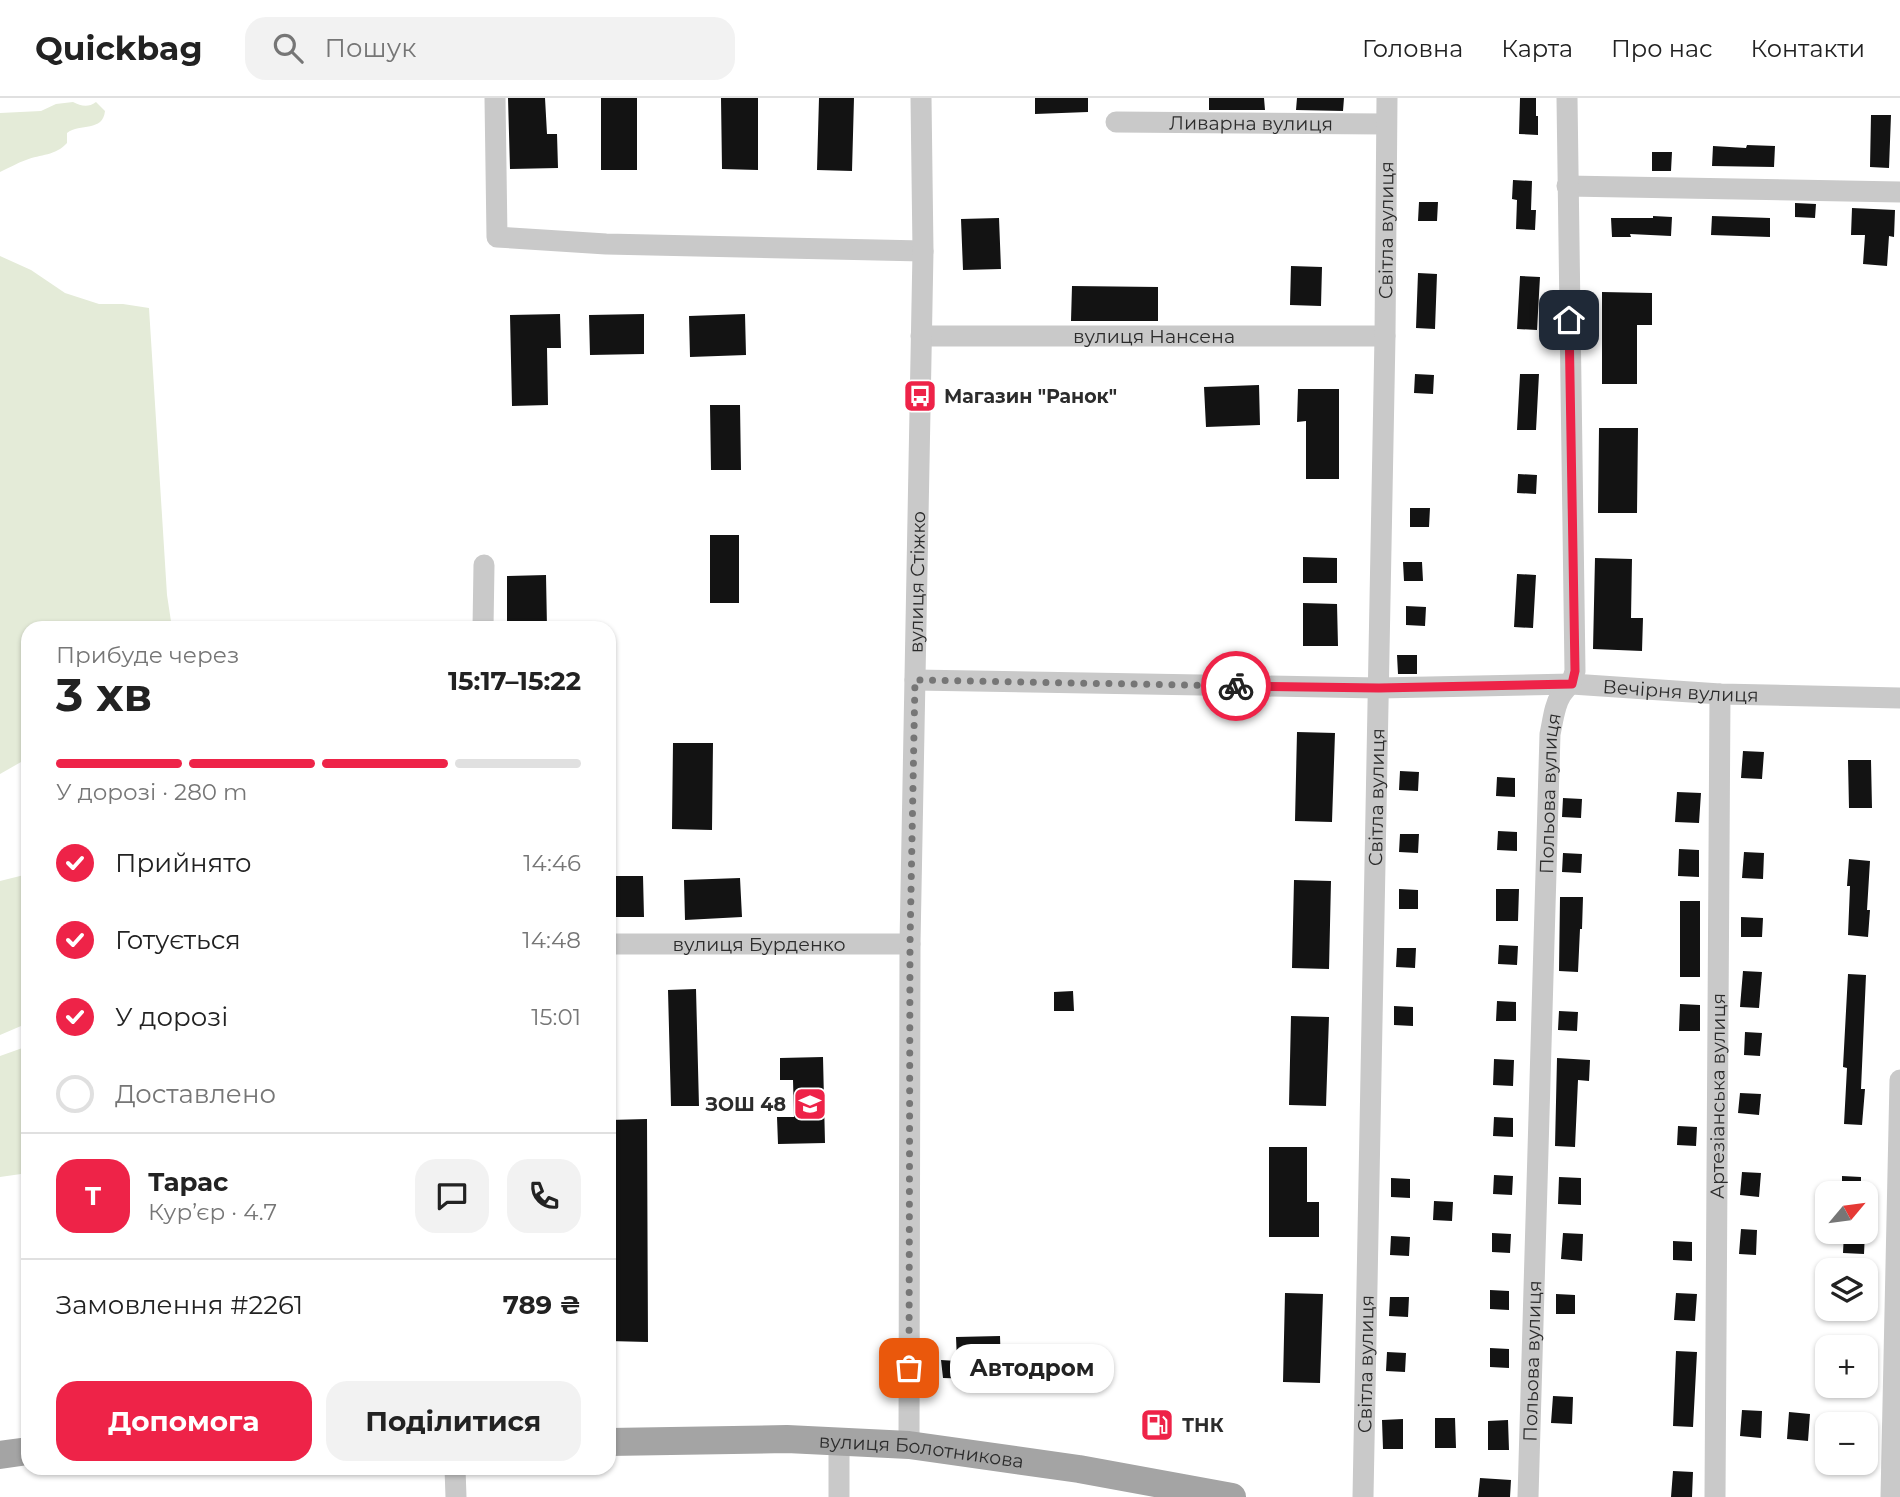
<!DOCTYPE html>
<html lang="uk">
<head>
<meta charset="utf-8">
<style>
  body { margin:0; font-family:Montserrat,sans-serif; background:#f2f2f2; color:#222; height:100vh; display:flex; flex-direction:column; font-size:26px; white-space:nowrap }
  * { box-sizing:border-box; margin:0 }
  p { font-size:23px; color:#767676 }
  .icon { flex:none; width:38px; height:38px; fill:none; stroke:currentColor; stroke-width:2; stroke-linecap:round; stroke-linejoin:round }
  .map { position:relative; flex:1; overflow:hidden }
  .details { position:absolute; left:21px; top:523px; width:595px; height:854px; display:flex; flex-direction:column; background:#fff; border-radius:21px; box-shadow:0 2px 5px #0004 }
  .details>* { flex:none }
  .needle { width:46px; rotate:61deg }
  .tools { position:absolute; left:1815px; top:1083px; display:grid; gap:14px }
  .tools a { display:grid; place-items:center; width:63px; height:63px; border-radius:14px; background:#fff; box-shadow:0 2px 5px #0004; font-size:35px }
  .pin { position:absolute; display:grid; place-items:center; width:60px; height:60px; color:#fff; margin:-30px; border-radius:14px; box-shadow:0 4px 10px #0006 }
  .courier { position:absolute; display:grid; place-items:center; width:70px; height:70px; margin:-35px; border:5px solid #ee2348; border-radius:50%; background:#fff; color:#222; box-shadow:0 2px 9px #0007 }
  .bubble { position:absolute; height:49px; border-radius:21px; background:#fff; box-shadow:0 2px 5px #0004; font-size:23px; font-weight:700; line-height:49px; text-align:center }
  .summary em { font-style:normal; font-weight:700 }
  .summary div { display:flex; flex-direction:column-reverse }
  .summary { display:flex; align-items:center; justify-content:space-between; height:119px; padding:0 35px }
  h1 { font-size:46px; font-weight:700; line-height:52px }
  .bar { display:grid; grid-template-columns:repeat(4,1fr); gap:10px 7px; align-content:center; height:84px; padding:0 35px }
  .bar i { height:9px; border-radius:5px; background:#e0e0e0 }
  .bar .active { background:#ee2348 }
  .bar p { grid-column:span 4 }
  .line { display:flex; align-items:center; gap:18px; padding:0 35px; border-top:2px solid #e0e0e0 }
  .line div { flex:1 }
  .round { display:grid; place-items:center; flex:none; width:74px; height:74px; border-radius:21px; background:#f2f2f2 }
  ol { padding:0 35px; list-style:none }
  li { display:flex; align-items:center; gap:21px; height:77px }
  li p { margin-inline-start:auto }
  li .icon { padding:7px; border-radius:50%; background:#ee2348; color:#fff; stroke-width:4 }
  li:last-child { color:#767676 }
  li i { width:38px; height:38px; border:4px solid #e0e0e0; border-radius:50% }
  .button { display:flex; gap:14px; margin-top:auto; padding:14px 35px }
  .button a { flex:1; height:80px; border-radius:21px; background:#ee2348; color:#fff; font-size:28px; font-weight:700; line-height:80px; text-align:center }
  .button a+a { background:#f2f2f2; color:#222 }
  header { display:flex; align-items:center; gap:42px; box-sizing:border-box; height:98px; padding:0 35px; background:#fff; border-bottom:2px solid #e0e0e0 }
  header strong { font-size:33px }
  nav { display:flex; gap:38px; margin-inline-start:auto; font-size:24px }
  .search { width:490px; height:63px; background:#f2f2f2; display:flex; align-items:center; gap:18px; box-sizing:border-box; padding:0 24px; border-radius:21px; color:#767676; font-size:26px }
  .map>svg:first-child { display:block }
  .green { fill:#e4ebd8 }
  .building { fill:#131313 }
  .lines { fill:none; stroke-linecap:round; stroke-linejoin:round }
  .minor { stroke:#c9c9c9; stroke-width:21 }
  .major { stroke:#a4a4a4; stroke-width:28 }
  .done { stroke:#767676; stroke-width:7; stroke-dasharray:0 12.6 }
  .route { stroke:#ee2348; stroke-width:9 }
  .labels { text-anchor:middle; dominant-baseline:central; stroke-width:7; stroke-linejoin:round; paint-order:stroke }
  .street-label { font-size:19px; fill:#2c2c2c; stroke:#fff }
  .poi-label { font-size:19px; font-weight:bold; fill:#2c2c2c; stroke:#fff; text-anchor:start }
</style>
</head>
<body>
<header>
<strong>Quickbag</strong>
<div class="search"><svg class="icon" aria-label="search" viewBox="0 0 24 24"><circle cx="10" cy="10" r="6"/><path d="M15 15l6 6"/></svg>Пошук</div>
<nav><a>Головна</a><a>Карта</a><a>Про нас</a><a>Контакти</a></nav>
</header>
<div class="map">
<svg width="1900" height="1399" viewBox="0 0 1900 1399">
  <rect width="100%" height="100%" fill="#fff"/>
  <!-- green -->
  <path class="green" d="M73,4c8,4 15,6 23,0l9,9c-2,21 -25,12 -38,22v10c-12,13 -26,11 -41,17 -9,3 -17,8 -26,12v-59l41,-2 15,-7z
    M0,158l31,14 34,23 34,11h24l26,4 18,287 5,33h-144v130l-28,16z
    M28,776v149l-28,12v-154z
    M28,948v127l-28,4v-121z"/>
  <!-- building -->
  <path class="building" d="M508,0h37l2,36h10l1,34 -48,1z
    M601,0h36v72h-36z
    M721,0h37v72l-36,-1z
    M819,0h35l-2,73 -35,-1z
    M1035,0h53v14l-53,2z
    M1209,0h55l1,12h-56z
    M1297,0h47l-1,13 -47,-1z
    M1520,0h16v18h2v19l-19,-1z
    M1871,17h20l-2,53 -19,-1z
    M1747,47l28,1 -1,21 -62,-1 1,-20 33,2z
    M1652,54h20l-1,19h-19z
    M1513,82l19,1 -1,29h5l-1,20 -19,-1 1,-29 -5,-1z
    M1419,104h19l-1,19h-19z
    M1795,105l21,1 -1,14 -20,-1z
    M1852,110l43,2 -1,27 -5,-1 -2,30 -24,-2 2,-29h-14z
    M1653,118l19,1 -1,19 -41,-2 1,3h-19l-1,-19h42z
    M1712,118l58,2v19l-59,-2z
    M999,120l2,51 -38,1 -2,-51z
    M1291,168l31,1 -1,39 -31,-1z
    M1418,175l19,1 -2,55 -19,-1z
    M1520,178l20,1 -3,53 -20,-1z
    M1072,188l86,1v34h-87z
    M1602,194l50,1v32h-15v59h-35z
    M560,216l1,34h-14l1,57 -36,1 -2,-91z
    M644,216v40l-54,1 -1,-40z
    M745,216l1,41 -56,2 -1,-41z
    M1415,276l19,1 -1,19 -19,-1z
    M1520,276h19l-3,56h-19z
    M1259,287l1,40 -54,2 -2,-40z
    M1298,291h41v90h-33v-58l-9,1z
    M710,307h30l1,65h-30z
    M1599,330h39l-1,85h-39z
    M1518,376l19,1 -1,19 -19,-1z
    M1410,410h20l-1,19h-19z
    M710,437h29v68h-29z
    M1303,459l34,1v25h-34z
    M1595,460l37,1 -1,59h12l-1,33 -49,-2z
    M1403,464h19l1,19h-19z
    M1517,476l19,1 -3,53 -19,-1z
    M546,477l1,53h-40v-52z
    M1303,505l34,1 1,42h-35z
    M1406,508l20,1 -1,19 -19,-1z
    M1397,557h20v19h-19z
    M1297,634l38,1 -3,89 -37,-1z
    M673,645h40l-1,87 -40,-1z
    M1743,653l21,1 -2,27 -21,-1z
    M1848,662h23l1,48h-23z
    M1400,673l19,1 -1,19 -19,-1z
    M1497,679l18,1v19l-19,-1z
    M1677,694l24,1 -2,30 -24,-1z
    M1563,700l19,1 -1,19 -19,-1z
    M1498,733l19,1v19l-20,-1z
    M1400,736h19l-1,19 -19,-1z
    M1679,751l20,1v27l-21,-1z
    M1744,754l20,1 -1,26 -21,-1z
    M1563,755l19,1 -1,19 -19,-1z
    M1849,761l21,2 -3,49h3l-2,27 -20,-2 2,-49h-3z
    M609,778h34l1,41h-35z
    M740,780l2,39 -57,3 -1,-40z
    M1294,782l37,1 -2,88 -37,-1z
    M1399,791l19,1v19h-19z
    M1496,791h23l-1,32h-22z
    M1560,799h23l-1,32h-2l-2,43 -19,-1z
    M1680,803h20v76h-20z
    M1741,819l22,1 -1,19h-21z
    M1499,847l19,1 -1,19 -19,-1z
    M1397,850h19l-1,20 -19,-1z
    M1743,873l19,1 -3,36 -19,-1z
    M1848,876l18,1 -5,114h4l-3,36 -18,-1 3,-56 -4,-1z
    M696,891l3,117h-28l-3,-116z
    M1073,893l1,20h-20v-19z
    M1497,903l19,1v19h-20z
    M1680,906l20,1v26h-21z
    M1394,908l19,1v19l-19,-1z
    M1559,913l19,1 -1,19 -19,-1z
    M1291,918l38,1 -3,89 -37,-1z
    M1745,934l17,1 -2,23 -16,-1z
    M823,959l2,86 -47,1 -1,-27h17l-1,-37h-13v-22z
    M1557,960l33,2 -1,21 -11,-1 -3,67 -20,-1z
    M1494,961l20,1 -1,26 -20,-1z
    M1740,995l21,1 -2,21 -21,-2z
    M1494,1019l19,1v19l-20,-1z
    M647,1021l1,223 -39,-1v-221z
    M1678,1028l19,1 -1,19 -19,-1z
    M1269,1049h38v55h12v35h-50z
    M1742,1074l19,1 -2,24 -19,-2z
    M1494,1077l19,1 -1,19 -19,-1z
    M1842,1078l19,1v17h-19z
    M1559,1079l22,1v27l-23,-1z
    M1391,1080l19,1v19l-19,-1z
    M1434,1103l19,1 -1,19 -19,-1z
    M1741,1131l16,1 -1,25 -17,-1z
    M1844,1134h21l-1,22 -21,-1z
    M1492,1135l19,1 -1,19 -18,-1z
    M1563,1135l20,1 -1,27 -21,-2z
    M1391,1138l19,1 -1,19 -19,-1z
    M1673,1143l19,1v19l-19,-1z
    M1490,1192l19,1v19l-19,-1z
    M1285,1195l38,1 -3,89 -37,-1z
    M1676,1195l21,1 -2,27 -21,-1z
    M1556,1196l19,1v19h-19z
    M1390,1199h19l-1,20 -19,-1z
    M1000,1238l1,33 -28,-1 1,11 -31,-1 -2,-18 16,1 -1,-24z
    M1490,1250l19,1v19l-19,-1z
    M1676,1253l21,1 -4,75 -20,-1z
    M1387,1254l19,1 -1,19 -19,-1z
    M1553,1298l20,1 -1,27 -21,-1z
    M1742,1312l20,1 -1,27 -21,-2z
    M1789,1314l21,2 -2,27 -21,-2z
    M1435,1320h20l1,30h-21z
    M1403,1321v30h-20l-1,-29z
    M1508,1322l1,30h-21v-29z
    M1673,1373l20,1 -1,25h-21z
    M1480,1380l31,2 -1,17h-32z"/>
  <g class="lines">
    <!-- minor -->
    <g class="minor">
      <path d="M495,0l2,139 109,7 317,7"/>
      <path id="s1" d="M1116,24l270,2"/>
      <path d="M1567,88l333,6"/>
      <path id="s2" d="M921,238h464"/>
      <path d="M483,530l1,-63"/>
      <path id="s3" d="M915,582l464,8 193,-4 148,10 180,4"/>
      <path id="s4" d="M609,846h301"/>
      <path d="M839,1344v55"/>
      <path id="s5" d="M909,1347l1,-501 13,-693 -2,-153"/>
      <path d="M455,1370l1,29"/>
      <path id="s6" d="M1363,1399l22,-1161 2,-238"/>
      <path id="s7" d="M1528,1399l22,-763c3,-13 4,-28 11,-39 7,-10 11,-11 14,-24l-8,-573"/>
      <path id="s8" d="M1715,1399l5,-803"/>
      <path d="M1891,1399l9,-417"/>
    </g>
    <!-- major -->
    <g class="major">
      <path id="s9" d="M609,1344l178,-3 122,6 170,24 153,28"/>
      <path d="M0,1357l28,-4"/>
    </g>
  </g>
  <g class="lines">
    <!-- done -->
    <path class="done" d="M909,1270l1,-424 5,-264 321,6"/>
    <!-- route -->
    <path class="route" d="M1236,588l143,2 193,-4 3,-13 -6,-351"/>
  </g>
  <!-- icons -->
  <defs>
    <symbol id="bus-square" viewBox="-11 -11 22 22"><rect x="-9" y="-9" width="18" height="18" rx="4" fill="#ee2348" stroke="#fff"/><path d="M-5-6H5V4H4V6H2V4H-2V6H-4V4H-5ZM-3.5-4V0h7V-4ZM-3.5 1.2v1.5H-2V1.2ZM2 1.2v1.5H3.5V1.2Z" fill="#fff"/></symbol>
    <symbol id="school-square" viewBox="-11 -11 22 22"><rect x="-9" y="-9" width="18" height="18" rx="4" fill="#ee2348" stroke="#fff"/><path d="M0-5L7-2L0 1L-7-2ZM-4 1L0 2.5L4 1V4Q0 6-4 4Z" fill="#fff"/></symbol>
    <symbol id="fuel-square" viewBox="-11 -11 22 22"><rect x="-9" y="-9" width="18" height="18" rx="4" fill="#ee2348" stroke="#fff"/><path d="M-5.5-6h7V0h2V4h1.3V-2.5L3-4.5l.8-.8L6-3V5H2.5V1h-1V6h-7ZM-4.2-4.7v3.2H.2V-4.7Z" fill="#fff"/></symbol>
  </defs>
  <g fill-rule="evenodd">
    <use href="#bus-square" x="901" y="279" width="38" height="38"/>
    <use href="#school-square" x="791" y="987" width="38" height="38"/>
    <use href="#fuel-square" x="1138" y="1308" width="38" height="38"/>
  </g>
  <g class="labels">
    <!-- street labels -->
    <g class="street-label">
      <text stroke="none"><textPath href="#s1" startOffset="135">Ливарна вулиця</textPath></text>
      <text stroke="none"><textPath href="#s6" startOffset="1267">Світла вулиця</textPath></text>
      <text stroke="none"><textPath href="#s2" startOffset="233">вулиця Нансена</textPath></text>
      <text stroke="none"><textPath href="#s5" startOffset="863">вулиця Стіжко</textPath></text>
      <text stroke="none"><textPath href="#s3" startOffset="766">Вечірня вулиця</textPath></text>
      <text stroke="none"><textPath href="#s7" startOffset="704">Польова вулиця</textPath></text>
      <text stroke="none"><textPath href="#s6" startOffset="700">Світла вулиця</textPath></text>
      <text stroke="none"><textPath href="#s4" startOffset="150">вулиця Бурденко</textPath></text>
      <text stroke="none"><textPath href="#s8" startOffset="401">Артезіанська вулиця</textPath></text>
      <text stroke="none"><textPath href="#s7" startOffset="136">Польова вулиця</textPath></text>
      <text stroke="none"><textPath href="#s6" startOffset="133">Світла вулиця</textPath></text>
      <text stroke="none"><textPath href="#s9" startOffset="313">вулиця Болотникова</textPath></text>
    </g>
    <!-- poi labels -->
    <g class="poi-label">
      <text x="944" y="298">Магазин "Ранок"</text>
      <text x="786" y="1006" text-anchor="end">ЗОШ 48</text>
      <text x="1182" y="1327">ТНК</text>
    </g>
  </g>
</svg>
<div class="tools">
<a><svg class="needle" viewBox="-14 -14 28 28"><path d="M0-13l5 13h-10z" fill="#e53935"/><path d="M0 13l5-13h-10z" fill="#767676"/></svg></a>
<a><svg class="icon" aria-label="layers" viewBox="0 0 24 24"><path d="M12 4l9 5-9 5-9-5zM3 14l9 5 9-5"/></svg></a>
<a>+</a>
<a>−</a>
</div>
<div class="pin" style="left:909px;top:1270px;background:#ea580c"><svg class="icon" aria-label="bag" viewBox="0 0 24 24"><path d="M5 8h14l-1 12H6zM9 8a3 3 0 0 1 6 0"/></svg></div>
<div class="pin" style="left:1569px;top:222px;background:#1f2937"><svg class="icon" aria-label="home" viewBox="0 0 24 24"><path d="M3 11l9-7 9 7M6 9v11h12V9"/></svg></div>
<div class="courier" style="left:1236px;top:588px"><svg class="icon" aria-label="bike" viewBox="0 0 24 24"><circle cx="6" cy="16" r="4"/><circle cx="18" cy="16" r="4"/><path d="M6 16l4-8h5l3 8M10 8l3 8H6M13 5h3"/></svg></div>
<div class="bubble" style="left:950px;top:1246px;width:164px">Автодром</div>
<section class="details">
<div class="summary"><div><h1>3 хв</h1><p>Прибуде через</p></div><em>15:17–15:22</em></div>
<div class="bar"><i class="active"></i><i class="active"></i><i class="active"></i><i></i><p>У дорозі · 280 m</p></div>
<ol>
<li><svg class="icon" aria-label="check" viewBox="0 0 24 24"><path d="M5 12l5 5 9-10"/></svg>Прийнято<p>14:46</p></li>
<li><svg class="icon" aria-label="check" viewBox="0 0 24 24"><path d="M5 12l5 5 9-10"/></svg>Готується<p>14:48</p></li>
<li><svg class="icon" aria-label="check" viewBox="0 0 24 24"><path d="M5 12l5 5 9-10"/></svg>У дорозі<p>15:01</p></li>
<li><i></i>Доставлено</li>
</ol>
<div class="line" style="height:126px"><b class="round" style="background:#ee2348;color:#fff">Т</b><div><b>Тарас</b><p>Кур’єр · 4.7</p></div><a class="round"><svg class="icon" aria-label="chat" viewBox="0 0 24 24"><path d="M4 5h16v11H9l-5 4z"/></svg></a><a class="round"><svg class="icon" aria-label="phone" viewBox="0 0 24 24"><path d="M5 4h4l2 5-3 2q2 4 5 5l2-3 5 2v4C11 20 4 13 5 4z"/></svg></a></div>
<div class="line" style="height:91px"><div>Замовлення #2261</div><b>789 ₴</b></div>
<div class="button"><a>Допомога</a><a>Поділитися</a></div>
</section>
</div>
</body>
</html>
